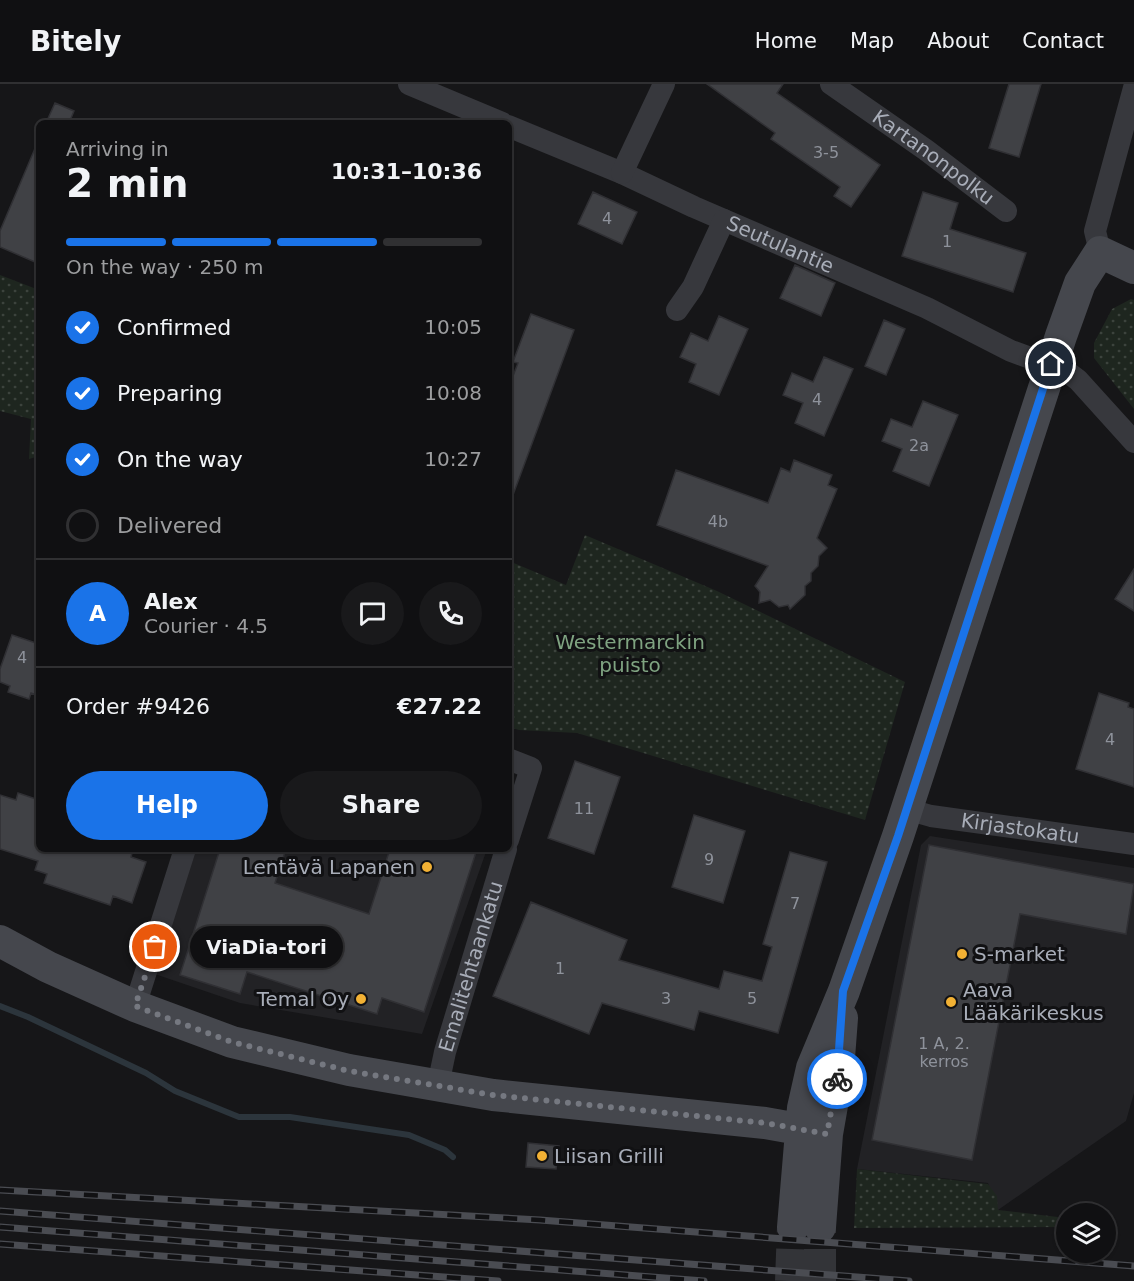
<!DOCTYPE html>
<html lang="en">
<head>
<meta charset="utf-8">
<style>
  body { margin:0; font-family:"DejaVu Sans",sans-serif; background:#19191b; color:#f1f3f6; height:100vh; display:flex; flex-direction:column; font-size:22px; white-space:nowrap }
  * { box-sizing:border-box; margin:0 }
  p { font-size:20px; color:#9c9d9f }
  .icon { flex:none; width:33px; height:33px; fill:none; stroke:currentColor; stroke-width:2; stroke-linecap:round; stroke-linejoin:round }
  .map { position:relative; flex:1; overflow:hidden }
  .sheet { position:absolute; left:36px; top:36px; width:476px; height:732px; display:flex; flex-direction:column; background:#101012; border-radius:9px; box-shadow:0 2px 4px #0004,0 0 0 2px #303032 }
  .sheet>* { flex:none }
  .buttons { position:absolute; left:1056px; top:1119px; display:grid; gap:12px }
  .buttons a { display:grid; place-items:center; width:60px; height:60px; border-radius:50%; background:#101012; box-shadow:0 2px 4px #0004,0 0 0 2px #303032; font-size:30px }
  .pin { position:absolute; display:grid; place-items:center; width:51px; height:51px; color:#fff; margin:-26px; border:3px solid #fff; border-radius:50%; box-shadow:0 2px 6px #0007 }
  .courier { position:absolute; display:grid; place-items:center; width:60px; height:60px; margin:-30px; border:4px solid #1a73e8; border-radius:50%; background:#fff; color:#222; box-shadow:0 2px 8px #0007 }
  .bubble { position:absolute; height:42px; border-radius:21px; background:#101012; box-shadow:0 2px 4px #0004,0 0 0 2px #303032; font-size:20px; font-weight:700; line-height:42px; text-align:center }
  .overview em { font-style:normal; font-weight:700 }
  .overview div { display:flex; flex-direction:column-reverse }
  .overview { display:flex; align-items:center; justify-content:space-between; height:102px; padding:0 30px }
  h1 { font-size:39px; font-weight:700; line-height:45px }
  .bar { display:grid; grid-template-columns:repeat(4,1fr); gap:9px 6px; align-content:center; height:72px; padding:0 30px }
  .bar i { height:8px; border-radius:4px; background:#303032 }
  .bar .active { background:#1a73e8 }
  .bar p { grid-column:span 4 }
  .line { display:flex; align-items:center; gap:15px; padding:0 30px; border-top:2px solid #303032 }
  .line div { flex:1 }
  .round { display:grid; place-items:center; flex:none; width:63px; height:63px; border-radius:32px; background:#19191b }
  ol { padding:0 30px; list-style:none }
  li { display:flex; align-items:center; gap:18px; height:66px }
  li p { margin-inline-start:auto }
  li .icon { padding:6px; border-radius:50%; background:#1a73e8; color:#fff; stroke-width:4 }
  li:last-child { color:#9c9d9f }
  li i { width:33px; height:33px; border:3px solid #303032; border-radius:50% }
  .action { display:flex; gap:12px; margin-top:auto; padding:12px 30px }
  .action a { flex:1; height:69px; border-radius:36px; background:#1a73e8; color:#fff; font-size:24px; font-weight:700; line-height:69px; text-align:center }
  .action a+a { background:#19191b; color:#f1f3f6 }
  header { display:flex; align-items:center; gap:36px; box-sizing:border-box; height:84px; padding:0 30px; background:#101012; border-bottom:2px solid #303032 }
  header strong { font-size:28px }
  nav { display:flex; gap:33px; margin-inline-start:auto; font-size:21px }
  .map>svg:first-child { display:block }
  .built { fill:#222225 }
  .grass { fill:url(#grass-dots) }
  .lines { fill:none; stroke-linecap:round; stroke-linejoin:round }
  .stream { stroke:#2c353c; stroke-width:6 }
  .building { fill:#404145; stroke:#303034; stroke-width:1.5 }
  .secondary-tunnel { stroke:#333438; stroke-width:32; stroke-dasharray:32 16; stroke-linecap:butt }
  .street { stroke:#37383d; stroke-width:22 }
  .secondary { stroke:#45474d; stroke-width:32 }
  .rail-casing { stroke:#4a4c52; stroke-width:7 }
  .rail { stroke:#111113; stroke-width:4.5; stroke-dasharray:14; stroke-linecap:butt }
  .done { stroke:#757880; stroke-width:6; stroke-dasharray:0 10.8 }
  .route { stroke:#1a73e8; stroke-width:8 }
  .poi-dot { fill:#f2b134; stroke:#111113; stroke-width:2 }
  .labels { text-anchor:middle; dominant-baseline:central; stroke-width:6; stroke-linejoin:round; paint-order:stroke }
  .number-label { font-size:16px; fill:#8e929b }
  .street-label { font-size:20px; fill:#a8adb8; stroke:#111113 }
  .park-label { font-size:20px; fill:#7fa381; stroke:#111113 }
  .poi-label { font-size:20px; fill:#a8adb8; stroke:#111113; text-anchor:start }
</style>
</head>
<body>
<header>
<strong>Bitely</strong>
<nav><a>Home</a><a>Map</a><a>About</a><a>Contact</a></nav>
</header>
<div class="map">
<svg width="1134" height="1197" viewBox="0 0 1134 1197">
  <defs>
    <pattern id="grass-dots" width="8" height="8" patternUnits="userSpaceOnUse" patternTransform="scale(1.5)"><rect width="8" height="8" fill="#1e261f"/><path d="M2 2h.1M6 6h.1" fill="none" stroke="#3c433d" stroke-width="1.8" stroke-linecap="round"/></pattern>
  </defs>
  <rect width="100%" height="100%" fill="#161618"/>
  <!-- built -->
  <path class="built" d="M930,752l204,32v225l-8,28 -128,89 -10,-27 -131,-14 64,-324z
    M186,765h301l-65,185 -182,-31 -94,-32z"/>
  <!-- grass -->
  <path class="grass" d="M0,191l39,15v166l-10,3 2,-40 -31,-8z
    M1131,215l3,1v109l-40,-51v-15l18,-34z
    M585,451l132,56 188,91 -40,138 -288,-87 -58,-3 -10,-3v-166l57,24z
    M857,1085l131,15 9,12 1,14 68,8v9l-212,1z"/>
  <g class="lines">
    <!-- stream -->
    <path class="stream" d="M0,922l28,11 118,56 29,18 64,26h51l119,18 36,15 8,7"/>
  </g>
  <!-- building -->
  <path class="building" d="M707,0h76l-6,9 103,72 -29,42 -17,-11 6,-9 -69,-48 4,-6z
    M1009,0h32l-22,73 -30,-9z
    M55,19l19,8 -5,12h-23z
    M39,55v113l-4,10 -35,-15v-16z
    M593,108l44,20 -15,32 -44,-20z
    M923,108l35,11 -8,26 76,24 -13,39 -111,-36z
    M795,181l40,18 -14,33 -41,-18z
    M531,230l43,16 -64,173h-2v-114l10,-26 -5,-1z
    M719,232l29,13 -29,66 -30,-13 7,-18 -16,-7 11,-24 17,8z
    M884,236l21,9 -19,46 -21,-9z
    M824,273l29,12 -29,67 -29,-13 8,-20 -20,-8 9,-22 21,9z
    M923,317l35,14 -29,71 -36,-15 9,-22 -20,-8 9,-22 21,8z
    M794,376l38,15 -4,10 9,4 -20,49 10,10 -8,8 -1,10 -7,7v8l-6,5v9l-15,14 -2,-4 -9,2 -9,-7 -11,3 1,-11 -5,-6 13,-20 -111,-41 19,-55 92,33 13,-35 9,4z
    M1134,485v42l-19,-12z
    M12,551l27,9v52l-8,-3 -2,6 -21,-7 2,-6 -10,-4v-13z
    M1099,609l30,10 -1,4 6,2v78l-58,-18z
    M575,677l45,16 -26,77 -46,-16z
    M18,709l21,7v49h94l-2,8 15,5 -14,41 -19,-7 -3,9 -66,-22 3,-9 -12,-4 3,-9 -38,-12v-54l16,5z
    M694,731l51,16 -22,72 -51,-16z
    M929,761l205,39 -8,50 -106,-20 -48,246 -100,-20z
    M220,765h66l-11,34 94,31 21,-65h87l-53,163 -42,-14 -5,16 -130,-42 -7,22 -60,-19z
    M790,768l37,10 -49,171 -79,-22 -5,19 -92,-27 -13,31 -96,-38 38,-94 96,38 -8,20 100,29 5,-18 38,10 10,-34 -9,-3z
    M528,1059l31,3 -3,23 -30,-2z"/>
  <g class="lines">
    <!-- secondary-tunnel -->
    <path class="secondary-tunnel" d="M791,1197l2,-54
      M820,1197v-54"/>
    <!-- street -->
    <g class="street">
      <path d="M409,0l93,39"/>
      <path id="s1" d="M831,0l95,66 80,61"/>
      <path id="s2" d="M508,42l114,47 72,34 233,101 84,43 55,20 12,9 56,62"/>
      <path d="M622,89l42,-89"/>
      <path d="M1100,168l-5,-21 39,-143"/>
      <path d="M677,226l16,-23 31,-67"/>
      <path d="M508,675l23,9 -23,72"/>
      <path id="s3" d="M906,725l25,7 203,28"/>
      <path d="M135,922l50,-157"/>
      <path id="s4" d="M438,1001l7,-33 61,-203"/>
    </g>
    <!-- secondary -->
    <path class="secondary" d="M0,857l48,26 87,39 97,36 117,28 144,25 272,28 62,11
      M793,1143l10,-119 9,-40 32,-77 54,-155 163,-500 19,-53 20,-31 34,16
      M820,1143l7,-93 11,-63 4,-53"/>
    <defs>
      <path id="rail" d="M0,1106l540,30 594,46
        M0,1127l909,70
        M0,1143l704,54
        M0,1160l498,37"/>
    </defs>
    <!-- rail casing -->
    <use href="#rail" class="rail-casing"/>
    <!-- rail -->
    <use href="#rail" class="rail"/>
  </g>
  <g class="lines">
    <!-- done -->
    <path class="done" d="M155,863l-20,59 97,36 117,29 144,24 272,28 62,11 10,-55"/>
    <!-- route -->
    <path class="route" d="M837,995l6,-88 55,-155 153,-472"/>
  </g>
  <!-- markers -->
  <g class="poi-dot">
    <circle cx="427" cy="783" r="6"/>
    <circle cx="962" cy="870" r="6"/>
    <circle cx="361" cy="915" r="6"/>
    <circle cx="951" cy="918" r="6"/>
    <circle cx="542" cy="1072" r="6"/>
  </g>
  <g class="labels">
    <!-- number labels -->
    <g class="number-label">
      <text x="826" y="68">3-5</text>
      <text x="607" y="134">4</text>
      <text x="947" y="157">1</text>
      <text x="817" y="315">4</text>
      <text x="919" y="361">2a</text>
      <text x="718" y="437">4b</text>
      <text x="22" y="573">4</text>
      <text x="1110" y="655">4</text>
      <text x="584" y="724">11</text>
      <text x="709" y="775">9</text>
      <text x="795" y="819">7</text>
      <text x="560" y="884">1</text>
      <text x="666" y="914">3</text>
      <text x="752" y="914">5</text>
      <text x="944" y="959">1 A, 2.<tspan x="944" dy="18">kerros</tspan></text>
    </g>
    <!-- street labels -->
    <g class="street-label">
      <text stroke="none"><textPath href="#s1" startOffset="126">Kartanonpolku</textPath></text>
      <text stroke="none"><textPath href="#s2" startOffset="297">Seutulantie</textPath></text>
      <text stroke="none"><textPath href="#s3" startOffset="116">Kirjastokatu</textPath></text>
      <text stroke="none"><textPath href="#s4" startOffset="123">Emalitehtaankatu</textPath></text>
    </g>
    <!-- park labels -->
    <g class="park-label">
      <text x="630" y="558">Westermarckin<tspan x="630" dy="23">puisto</tspan></text>
    </g>
    <!-- poi labels -->
    <g class="poi-label">
      <text x="415" y="783" text-anchor="end">Lentävä Lapanen</text>
      <text x="974" y="870">S-market</text>
      <text x="963" y="906">Aava<tspan x="963" dy="23">Lääkärikeskus</tspan></text>
      <text x="349" y="915" text-anchor="end">Temal Oy</text>
      <text x="554" y="1072">Liisan Grilli</text>
    </g>
  </g>
</svg>
<div class="buttons">
<a><svg class="icon" aria-label="layers" viewBox="0 0 24 24"><path d="M12 4l9 5-9 5-9-5zM3 14l9 5 9-5"/></svg></a>
</div>
<div class="pin" style="left:155px;top:863px;background:#ea580c"><svg class="icon" aria-label="bag" viewBox="0 0 24 24"><path d="M5 8h14l-1 12H6zM9 8a3 3 0 0 1 6 0"/></svg></div>
<div class="pin" style="left:1051px;top:280px;background:#1f2937"><svg class="icon" aria-label="home" viewBox="0 0 24 24"><path d="M3 11l9-7 9 7M6 9v11h12V9"/></svg></div>
<div class="courier" style="left:837px;top:995px"><svg class="icon" aria-label="bike" viewBox="0 0 24 24"><circle cx="6" cy="16" r="4"/><circle cx="18" cy="16" r="4"/><path d="M6 16l4-8h5l3 8M10 8l3 8H6M13 5h3"/></svg></div>
<div class="bubble" style="left:190px;top:842px;width:153px">ViaDia-tori</div>
<section class="sheet">
<div class="overview"><div><h1>2 min</h1><p>Arriving in</p></div><em>10:31–10:36</em></div>
<div class="bar"><i class="active"></i><i class="active"></i><i class="active"></i><i></i><p>On the way · 250 m</p></div>
<ol>
<li><svg class="icon" aria-label="check" viewBox="0 0 24 24"><path d="M5 12l5 5 9-10"/></svg>Confirmed<p>10:05</p></li>
<li><svg class="icon" aria-label="check" viewBox="0 0 24 24"><path d="M5 12l5 5 9-10"/></svg>Preparing<p>10:08</p></li>
<li><svg class="icon" aria-label="check" viewBox="0 0 24 24"><path d="M5 12l5 5 9-10"/></svg>On the way<p>10:27</p></li>
<li><i></i>Delivered</li>
</ol>
<div class="line" style="height:108px"><b class="round" style="background:#1a73e8;color:#fff">A</b><div><b>Alex</b><p>Courier · 4.5</p></div><a class="round"><svg class="icon" aria-label="chat" viewBox="0 0 24 24"><path d="M4 5h16v11H9l-5 4z"/></svg></a><a class="round"><svg class="icon" aria-label="phone" viewBox="0 0 24 24"><path d="M5 4h4l2 5-3 2q2 4 5 5l2-3 5 2v4C11 20 4 13 5 4z"/></svg></a></div>
<div class="line" style="height:78px"><div>Order #9426</div><b>€27.22</b></div>
<div class="action"><a>Help</a><a>Share</a></div>
</section>
</div>
</body>
</html>
